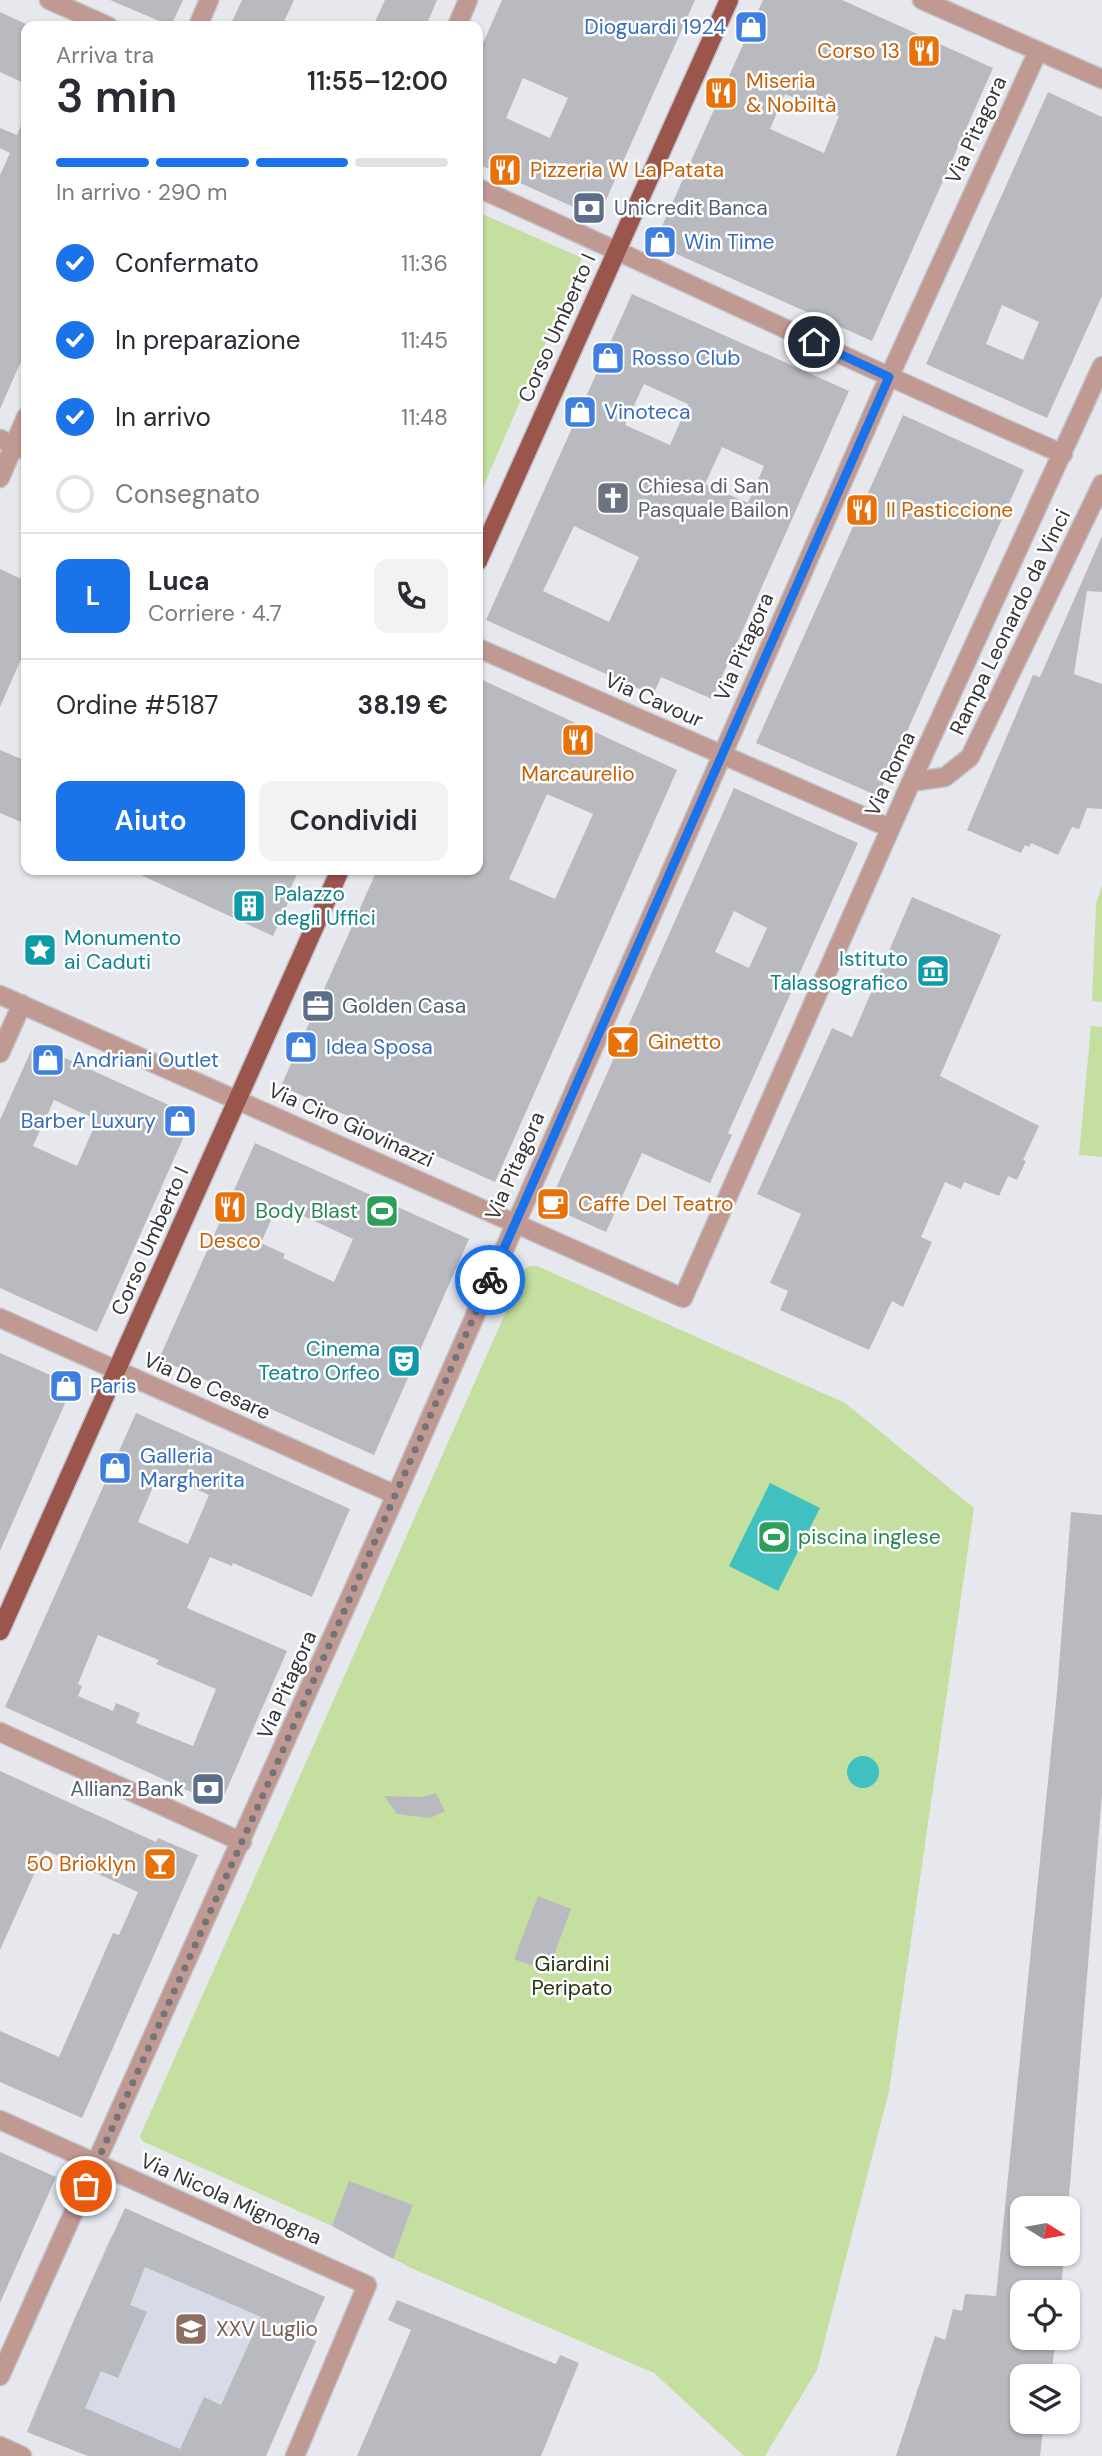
<!DOCTYPE html>
<html lang="it">
<head>
<meta charset="utf-8">
<style>
  body { margin:0; font-family:"DM Sans",sans-serif; background:#f2f2f3; color:#2b2b33; height:100vh; display:flex; flex-direction:column; font-size:26px; white-space:nowrap }
  * { box-sizing:border-box; margin:0 }
  p { font-size:23px; color:#7c7c81 }
  .icon { flex:none; width:38px; height:38px; fill:none; stroke:currentColor; stroke-width:2; stroke-linecap:round; stroke-linejoin:round }
  .map { position:relative; flex:1; overflow:hidden }
  .side { position:absolute; left:21px; top:21px; width:462px; height:854px; display:flex; flex-direction:column; background:#fff; border-radius:14px; box-shadow:0 2px 5px #0004 }
  .side>* { flex:none }
  .needle { width:46px; rotate:101deg }
  .buttons { position:absolute; left:1010px; top:2196px; display:grid; gap:14px }
  .buttons a { display:grid; place-items:center; width:70px; height:70px; border-radius:14px; background:#fff; box-shadow:0 2px 5px #0004; font-size:35px }
  .pin { position:absolute; display:grid; place-items:center; width:60px; height:60px; color:#fff; margin:-30px; border:4px solid #fff; border-radius:50%; box-shadow:0 2px 7px #0007 }
  .courier { position:absolute; display:grid; place-items:center; width:70px; height:70px; margin:-35px; border:5px solid #1a73e8; border-radius:50%; background:#fff; color:#222; box-shadow:0 2px 9px #0007 }
  .summary em { font-style:normal; font-weight:600 }
  .summary div { display:flex; flex-direction:column-reverse }
  .summary { display:flex; align-items:center; justify-content:space-between; height:119px; padding:0 35px }
  h1 { font-size:46px; font-weight:600; line-height:52px }
  .bar { display:grid; grid-template-columns:repeat(4,1fr); gap:10px 7px; align-content:center; height:84px; padding:0 35px }
  .bar i { height:9px; border-radius:5px; background:#e1e1e2 }
  .bar .active { background:#1a73e8 }
  .bar p { grid-column:span 4 }
  .line { display:flex; align-items:center; gap:18px; padding:0 35px; border-top:2px solid #e1e1e2 }
  .line div { flex:1 }
  .round { display:grid; place-items:center; flex:none; width:74px; height:74px; border-radius:14px; background:#f2f2f3 }
  ol { padding:0 35px; list-style:none }
  li { display:flex; align-items:center; gap:21px; height:77px }
  li p { margin-inline-start:auto }
  li .icon { padding:7px; border-radius:50%; background:#1a73e8; color:#fff; stroke-width:4 }
  li:last-child { color:#7c7c81 }
  li i { width:38px; height:38px; border:4px solid #e1e1e2; border-radius:50% }
  .button { display:flex; gap:14px; margin-top:auto; padding:14px 35px }
  .button a { flex:1; height:80px; border-radius:14px; background:#1a73e8; color:#fff; font-size:28px; font-weight:600; line-height:80px; text-align:center }
  .button a+a { background:#f2f2f3; color:#2b2b33 }
  .map>svg:first-child { display:block }
  .built { fill:#d7dbe7 }
  .green { fill:#c4df9f }
  .water { fill:#41c0c1 }
  .building { fill:#b9babf; fill-rule:evenodd }
  .lines { fill:none; stroke-linecap:round; stroke-linejoin:round }
  .minor-casing { stroke:#c2c4c9; stroke-width:21 }
  .major-casing { stroke:#c2c4c9; stroke-width:21 }
  .minor { stroke:#c19993; stroke-width:18 }
  .major { stroke:#9a554d; stroke-width:18 }
  .done { stroke:#727477; stroke-width:7; stroke-dasharray:0 12.6 }
  .route { stroke:#1a73e8; stroke-width:9 }
  .labels { text-anchor:middle; dominant-baseline:central; stroke-width:5; stroke-linejoin:round; paint-order:stroke }
  .shop-label { font-size:21px; fill:#366cbe; stroke:#fff; text-anchor:start }
  .food-label { font-size:21px; fill:#c56008; stroke:#fff; text-anchor:start }
  .street-label { font-size:21px; fill:#343537; stroke:#fff }
  .service-label { font-size:21px; fill:#4e5e75; stroke:#fff; text-anchor:start }
  .worship-label { font-size:21px; fill:#5b616d; stroke:#fff; text-anchor:start }
  .culture-label { font-size:21px; fill:#0d838f; stroke:#fff; text-anchor:start }
  .leisure-label { font-size:21px; fill:#27864d; stroke:#fff; text-anchor:end }
  .park-label { font-size:21px; fill:#273312; stroke:#fff }
  .education-label { font-size:21px; fill:#785e54; stroke:#fff; text-anchor:start }
</style>
</head>
<body>
<div class="map">
<svg width="1102" height="2456" viewBox="0 0 1102 2456">
  <rect width="100%" height="100%" fill="#e6e8ee"/>
  <!-- built -->
  <path class="built" d="M111,2235l186,52 1,-2 27,12 -17,39 8,5 -50,115h-178l-61,-24 9,-25z"/>
  <!-- green -->
  <path class="green" d="M478,212l104,46 -104,241z
    M1102,885v117l-10,-1 4,-97z
    M1091,1026l11,1v130l-23,-2z
    M530,1266h7l308,137 129,105 -85,583 -72,279 -52,86h-21l-90,-83 -243,-105 -79,-42 -190,-85 -2,-5 385,-867z"/>
  <!-- water -->
  <path class="water" d="M770,1483l50,25 -42,83 -49,-25z
    M847 1772a16 16 0 1 1 32 0a16 16 0 1 1-32 0Z"/>
  <!-- building -->
  <path class="building" d="M110,0h73l-12,26z
    M242,0h52l-12,26h-52z
    M385,0h52l-11,26h-53z
    M502,0h193l-97,218 -120,-54v-109zM523,78l45,20 -18,40 -44,-20z
    M763,0h79l151,68 -121,273 -218,-97zM785,94l54,22 -15,37 -54,-24z
    M0,12l26,12v60l-26,-12z
    M1048,92l54,25v179l-55,122 -121,-54zM1002,305l37,17 -16,38 -37,-16z
    M26,114v236l-26,59v-234l10,-22 -10,-5v-20l17,7z
    M632,294l217,97 -137,308 -51,-22 -8,18 -167,-75zM644,384l44,20 -18,41 -45,-20zM722,447l42,19 -16,37 -43,-19zM574,526l65,31 -30,65 -66,-31z
    M903,415l121,55 -146,326 -122,-53z
    M1102,536v56l-15,-1 -13,83 28,10v125l-15,-1 -8,21 -7,-2 -14,28 -27,-12 -2,4 -4,-2 -4,8 -54,-23 66,-155 7,2z
    M0,569l26,12v67l-26,59z
    M478,678l199,92 -182,412 -214,-96 96,-216h101zM547,794l46,20 -38,85 -46,-20z
    M0,750l26,11v63l-26,-11z
    M734,788l124,55 -130,290 4,2 -22,48 -68,-30 -36,79 -58,-26zM734,911l33,17 -18,40 -34,-16z
    M130,870h169l-11,24 3,2 -18,40z
    M912,897l89,38 -61,141 99,50 -16,34 3,1 -9,19 -9,-4 -9,20 -35,-14 -3,7 -16,-7 -24,55 11,5 -29,65 -11,-6 -23,49 -89,-40 8,-19 -18,-8 31,-69 -44,-20 75,-166 20,9z
    M34,1044l159,72 -96,216 -97,-44v-168zM54,1100l43,20 -20,46 -44,-20z
    M255,1143l214,96 -95,216 -215,-96zM278,1204l75,35 -19,43 -51,-24 2,-4 -24,-11z
    M0,1353l73,32 -73,166z
    M136,1413l214,96 -38,88 -79,-34 -1,3 -22,-9 -23,51 100,43 -67,154 -215,-98zM159,1473l50,22 -21,49 -50,-22zM98,1635l61,25 -3,4 60,25 -23,57 -57,-23 4,-10 -24,-10 -3,8 -35,-15 4,-10 -4,-2z
    M1071,1512l31,3v279l-34,414h-46v46h42l-3,38h-39v46h34l-5,38h-29v46h22l-4,34h-144l39,-120 10,4 8,-31 9,2 3,-17 31,2 61,-604z
    M0,1771l156,71 2,-4 40,17 -116,263 -82,-36v-51l59,26 54,-124 6,2 19,-43 -93,-42 -45,100z
    M436,1793l9,18 -15,7 -33,-4 -13,-18 38,1z
    M538,1896l33,13 -23,62 -34,-12z
    M0,2152l56,25 -56,126z
    M349,2181l64,24 -20,54 -61,-33z
    M125,2208l200,89 -18,40 9,4 -50,115h-178l-61,-24 47,-112zM145,2267l116,50 -40,88 -17,-8 -24,52 -95,-41 16,-37 17,7 29,-66 -17,-7z
    M397,2300l159,64 4,-9 19,8 -38,93h-184l54,-126 -23,-10z"/>
  <g class="lines">
    <defs>
      <path id="minor" d="M49,0l59,26
        M922,0l180,79
        M198,26l11,-26
        M457,26l11,-26
        M478,188c196,87 388,181 585,266
        M0,439l26,11
        M0,478l26,-61
        M478,648l412,180
        M911,782l34,-5 25,-20 132,-273
        M0,995l683,303 228,-516 191,-416
        M0,1053l22,-49
        M0,1318l396,177
        M0,1732l242,110
        M0,2120l367,165 -72,171
        M0,2376l396,-881 484,-1098 158,-346
        M0,2446l22,10"/>
      <path id="major" d="M478,561l251,-561
        M0,1631l340,-761"/>
    </defs>
    <!-- minor casing -->
    <use href="#minor" class="minor-casing"/>
    <!-- major casing -->
    <use href="#major" class="major-casing"/>
    <!-- minor -->
    <use href="#minor" class="minor"/>
    <!-- major -->
    <use href="#major" class="major"/>
  </g>
  <g class="lines">
    <!-- done -->
    <path class="done" d="M86,2186l178,-393 226,-513"/>
    <!-- route -->
    <path class="route" d="M490,1280l399,-903 -75,-35"/>
  </g>
  <!-- icons -->
  <defs>
    <symbol id="shop-square" viewBox="-11 -11 22 22"><rect x="-9" y="-9" width="18" height="18" rx="4" fill="#3f7fe0" stroke="#fff"/><path d="M-5-2.5h2.3a2.7 3.5 0 0 1 5.4 0H5L5.5 6h-11ZM-1.5-2.5h3a1.5 2.3 0 0 0-3 0Z" fill="#fff"/></symbol>
    <symbol id="restaurant-square" viewBox="-11 -11 22 22"><rect x="-9" y="-9" width="18" height="18" rx="4" fill="#e8710a" stroke="#fff"/><path d="M-5-6h1v4h1v-4h1v4h1v-4h1v5L-1.5 .5V6h-2V.5L-5-1ZM5-6V6H3V1.5H1.5Q1.5-4 5-6Z" fill="#fff"/></symbol>
    <symbol id="bank-square" viewBox="-11 -11 22 22"><rect x="-9" y="-9" width="18" height="18" rx="4" fill="#5c6f8a" stroke="#fff"/><path d="M-6-4H6V4H-6ZM0-2.3a2.3 2.3 0 1 0 0 4.6a2.3 2.3 0 1 0 0-4.6Z" fill="#fff"/></symbol>
    <symbol id="church-square" viewBox="-11 -11 22 22"><rect x="-9" y="-9" width="18" height="18" rx="4" fill="#6b7280" stroke="#fff"/><path d="M-1.2-6h2.4v3.5h3.3v2.4h-3.3V6h-2.4V-.1h-3.3v-2.4h3.3Z" fill="#fff"/></symbol>
    <symbol id="building-square" viewBox="-11 -11 22 22"><rect x="-9" y="-9" width="18" height="18" rx="4" fill="#0f9aa8" stroke="#fff"/><path d="M-4-6H4V6H1V3H-1V6H-4ZM-2.5-4.3h1.7v1.8h-1.7ZM.8-4.3h1.7v1.8H.8ZM-2.5-1h1.7V.8h-1.7ZM.8-1h1.7V.8H.8Z" fill="#fff"/></symbol>
    <symbol id="sight-square" viewBox="-11 -11 22 22"><rect x="-9" y="-9" width="18" height="18" rx="4" fill="#0f9aa8" stroke="#fff"/><path d="M0-6L1.8-2.2L6-1.7L2.9 1.2L3.7 5.4L0 3.3L-3.7 5.4L-2.9 1.2L-6-1.7L-1.8-2.2Z" fill="#fff"/></symbol>
    <symbol id="museum-square" viewBox="-11 -11 22 22"><rect x="-9" y="-9" width="18" height="18" rx="4" fill="#0f9aa8" stroke="#fff"/><path d="M0-6L6-3V-2H-6V-3ZM-5-1h2V3h-2ZM-1-1h2V3h-2ZM3-1h2V3H3ZM-6 4H6V6H-6Z" fill="#fff"/></symbol>
    <symbol id="office-square" viewBox="-11 -11 22 22"><rect x="-9" y="-9" width="18" height="18" rx="4" fill="#5c6f8a" stroke="#fff"/><path d="M-6-3h4V-5.5h4V-3h4V5H-6ZM-1-4.5V-3h2v-1.5ZM-6 0V1H6V0Z" fill="#fff"/></symbol>
    <symbol id="bar-square" viewBox="-11 -11 22 22"><rect x="-9" y="-9" width="18" height="18" rx="4" fill="#e8710a" stroke="#fff"/><path d="M-6-5H6L.8 .8V4.5H3.5V6h-7V4.5H-.8V.8Z" fill="#fff"/></symbol>
    <symbol id="cafe-square" viewBox="-11 -11 22 22"><rect x="-9" y="-9" width="18" height="18" rx="4" fill="#e8710a" stroke="#fff"/><path d="M-5.5-4.5H6V0H3Q3 3.5 0 3.5H-2.5Q-5.5 3.5-5.5 0ZM3-3.2v2h1.7v-2ZM-6 4.5H4V6H-6Z" fill="#fff"/></symbol>
    <symbol id="stadium-square" viewBox="-11 -11 22 22"><rect x="-9" y="-9" width="18" height="18" rx="4" fill="#2e9e5b" stroke="#fff"/><path d="M0-5a6.5 5 0 1 0 0 10a6.5 5 0 1 0 0-10ZM-3.5-1.8h7v3.6h-7Z" fill="#fff"/></symbol>
    <symbol id="theatre-square" viewBox="-11 -11 22 22"><rect x="-9" y="-9" width="18" height="18" rx="4" fill="#0f9aa8" stroke="#fff"/><path d="M-5-5.5Q0-4 5-5.5V0Q5 5 0 6Q-5 5-5 0ZM-3.3-2.5H-1v1.5H-3.3ZM1-2.5H3.3v1.5H1ZM-2.8 1Q0 5.5 2.8 1Z" fill="#fff"/></symbol>
    <symbol id="school-square" viewBox="-11 -11 22 22"><rect x="-9" y="-9" width="18" height="18" rx="4" fill="#8d6e63" stroke="#fff"/><path d="M0-5L7-2L0 1L-7-2ZM-4 1L0 2.5L4 1V4Q0 6-4 4Z" fill="#fff"/></symbol>
  </defs>
  <g fill-rule="evenodd">
    <use href="#shop-square" x="732" y="8" width="38" height="38"/>
    <use href="#restaurant-square" x="905" y="32" width="38" height="38"/>
    <use href="#restaurant-square" x="702" y="74" width="38" height="38"/>
    <use href="#restaurant-square" x="486" y="151" width="38" height="38"/>
    <use href="#bank-square" x="570" y="189" width="38" height="38"/>
    <use href="#shop-square" x="641" y="223" width="38" height="38"/>
    <use href="#shop-square" x="589" y="339" width="38" height="38"/>
    <use href="#shop-square" x="561" y="393" width="38" height="38"/>
    <use href="#church-square" x="594" y="479" width="38" height="38"/>
    <use href="#restaurant-square" x="843" y="491" width="38" height="38"/>
    <use href="#restaurant-square" x="559" y="721" width="38" height="38"/>
    <use href="#building-square" x="230" y="887" width="38" height="38"/>
    <use href="#sight-square" x="21" y="931" width="38" height="38"/>
    <use href="#museum-square" x="914" y="952" width="38" height="38"/>
    <use href="#office-square" x="299" y="987" width="38" height="38"/>
    <use href="#bar-square" x="604" y="1023" width="38" height="38"/>
    <use href="#shop-square" x="282" y="1028" width="38" height="38"/>
    <use href="#shop-square" x="29" y="1041" width="38" height="38"/>
    <use href="#shop-square" x="161" y="1102" width="38" height="38"/>
    <use href="#cafe-square" x="534" y="1185" width="38" height="38"/>
    <use href="#restaurant-square" x="211" y="1188" width="38" height="38"/>
    <use href="#stadium-square" x="363" y="1192" width="38" height="38"/>
    <use href="#theatre-square" x="385" y="1342" width="38" height="38"/>
    <use href="#shop-square" x="47" y="1367" width="38" height="38"/>
    <use href="#shop-square" x="96" y="1449" width="38" height="38"/>
    <use href="#stadium-square" x="755" y="1518" width="38" height="38"/>
    <use href="#bank-square" x="189" y="1770" width="38" height="38"/>
    <use href="#bar-square" x="141" y="1845" width="38" height="38"/>
    <use href="#school-square" x="172" y="2310" width="38" height="38"/>
  </g>
  <g class="labels">
    <!-- shop labels -->
    <g class="shop-label">
      <text x="726" y="27" text-anchor="end">Dioguardi 1924</text>
      <text x="684" y="242">Win Time</text>
      <text x="632" y="358">Rosso Club</text>
      <text x="604" y="412">Vinoteca</text>
      <text x="326" y="1047">Idea Sposa</text>
      <text x="72" y="1060">Andriani Outlet</text>
      <text x="156" y="1121" text-anchor="end">Barber Luxury</text>
      <text x="90" y="1386">Paris</text>
      <text x="140" y="1456">Galleria<tspan x="140" dy="24">Margherita</tspan></text>
    </g>
    <!-- food labels -->
    <g class="food-label">
      <text x="900" y="51" text-anchor="end">Corso 13</text>
      <text x="746" y="81">Miseria<tspan x="746" dy="24">&amp; Nobiltà</tspan></text>
      <text x="530" y="170">Pizzeria W La Patata</text>
      <text x="886" y="510">Il Pasticcione</text>
      <text x="578" y="774" text-anchor="middle">Marcaurelio</text>
      <text x="648" y="1042">Ginetto</text>
      <text x="578" y="1204">Caffe Del Teatro</text>
      <text x="230" y="1241" text-anchor="middle">Desco</text>
      <text x="136" y="1864" text-anchor="end">50 Brioklyn</text>
    </g>
    <!-- street labels -->
    <g class="street-label">
      <text transform="translate(976 130) rotate(-65)">Via Pitagora</text>
      <text transform="translate(557 328) rotate(-66)">Corso Umberto I</text>
      <text transform="translate(1010 622) rotate(-64)">Rampa Leonardo da Vinci</text>
      <text transform="translate(744 647) rotate(-66)">Via Pitagora</text>
      <text transform="translate(654 700) rotate(24)">Via Cavour</text>
      <text transform="translate(890 774) rotate(-65)">Via Roma</text>
      <text transform="translate(351 1125) rotate(24)">Via Ciro Giovinazzi</text>
      <text transform="translate(515 1166) rotate(-66)">Via Pitagora</text>
      <text transform="translate(150 1241) rotate(-66)">Corso Umberto I</text>
      <text transform="translate(207 1386) rotate(24)">Via De Cesare</text>
      <text transform="translate(287 1685) rotate(-66)">Via Pitagora</text>
      <text transform="translate(231 2199) rotate(24)">Via Nicola Mignogna</text>
    </g>
    <!-- service labels -->
    <g class="service-label">
      <text x="614" y="208">Unicredit Banca</text>
      <text x="342" y="1006">Golden Casa</text>
      <text x="184" y="1789" text-anchor="end">Allianz Bank</text>
    </g>
    <!-- worship labels -->
    <g class="worship-label">
      <text x="638" y="486">Chiesa di San<tspan x="638" dy="24">Pasquale Bailon</tspan></text>
    </g>
    <!-- culture labels -->
    <g class="culture-label">
      <text x="274" y="894">Palazzo<tspan x="274" dy="24">degli Uffici</tspan></text>
      <text x="64" y="938">Monumento<tspan x="64" dy="24">ai Caduti</tspan></text>
      <text x="908" y="959" text-anchor="end">Istituto<tspan x="908" dy="24">Talassografico</tspan></text>
      <text x="380" y="1349" text-anchor="end">Cinema<tspan x="380" dy="24">Teatro Orfeo</tspan></text>
    </g>
    <!-- leisure labels -->
    <g class="leisure-label">
      <text x="358" y="1211">Body Blast</text>
      <text x="798" y="1537" text-anchor="start">piscina inglese</text>
    </g>
    <!-- park labels -->
    <g class="park-label">
      <text x="572" y="1964">Giardini<tspan x="572" dy="24">Peripato</tspan></text>
    </g>
    <!-- education labels -->
    <g class="education-label">
      <text x="216" y="2329">XXV Luglio</text>
    </g>
  </g>
</svg>
<div class="buttons">
<a><svg class="needle" viewBox="-14 -14 28 28"><path d="M0-13l5 13h-10z" fill="#e53935"/><path d="M0 13l5-13h-10z" fill="#7c7c81"/></svg></a>
<a><svg class="icon" aria-label="locate" viewBox="0 0 24 24"><circle cx="12" cy="12" r="6"/><path d="M12 2v4M12 18v4M2 12h4M18 12h4"/></svg></a>
<a><svg class="icon" aria-label="layers" viewBox="0 0 24 24"><path d="M12 4l9 5-9 5-9-5zM3 14l9 5 9-5"/></svg></a>
</div>
<div class="pin" style="left:86px;top:2186px;background:#ea580c"><svg class="icon" aria-label="bag" viewBox="0 0 24 24"><path d="M5 8h14l-1 12H6zM9 8a3 3 0 0 1 6 0"/></svg></div>
<div class="pin" style="left:814px;top:342px;background:#1f2937"><svg class="icon" aria-label="home" viewBox="0 0 24 24"><path d="M3 11l9-7 9 7M6 9v11h12V9"/></svg></div>
<div class="courier" style="left:490px;top:1280px"><svg class="icon" aria-label="bike" viewBox="0 0 24 24"><circle cx="6" cy="16" r="4"/><circle cx="18" cy="16" r="4"/><path d="M6 16l4-8h5l3 8M10 8l3 8H6M13 5h3"/></svg></div>
<section class="side">
<div class="summary"><div><h1>3 min</h1><p>Arriva tra</p></div><em>11:55–12:00</em></div>
<div class="bar"><i class="active"></i><i class="active"></i><i class="active"></i><i></i><p>In arrivo · 290 m</p></div>
<ol>
<li><svg class="icon" aria-label="check" viewBox="0 0 24 24"><path d="M5 12l5 5 9-10"/></svg>Confermato<p>11:36</p></li>
<li><svg class="icon" aria-label="check" viewBox="0 0 24 24"><path d="M5 12l5 5 9-10"/></svg>In preparazione<p>11:45</p></li>
<li><svg class="icon" aria-label="check" viewBox="0 0 24 24"><path d="M5 12l5 5 9-10"/></svg>In arrivo<p>11:48</p></li>
<li><i></i>Consegnato</li>
</ol>
<div class="line" style="height:126px"><b class="round" style="background:#1a73e8;color:#fff">L</b><div><b>Luca</b><p>Corriere · 4.7</p></div><a class="round"><svg class="icon" aria-label="phone" viewBox="0 0 24 24"><path d="M5 4h4l2 5-3 2q2 4 5 5l2-3 5 2v4C11 20 4 13 5 4z"/></svg></a></div>
<div class="line" style="height:91px"><div>Ordine #5187</div><b>38.19 €</b></div>
<div class="button"><a>Aiuto</a><a>Condividi</a></div>
</section>
</div>
</body>
</html>
